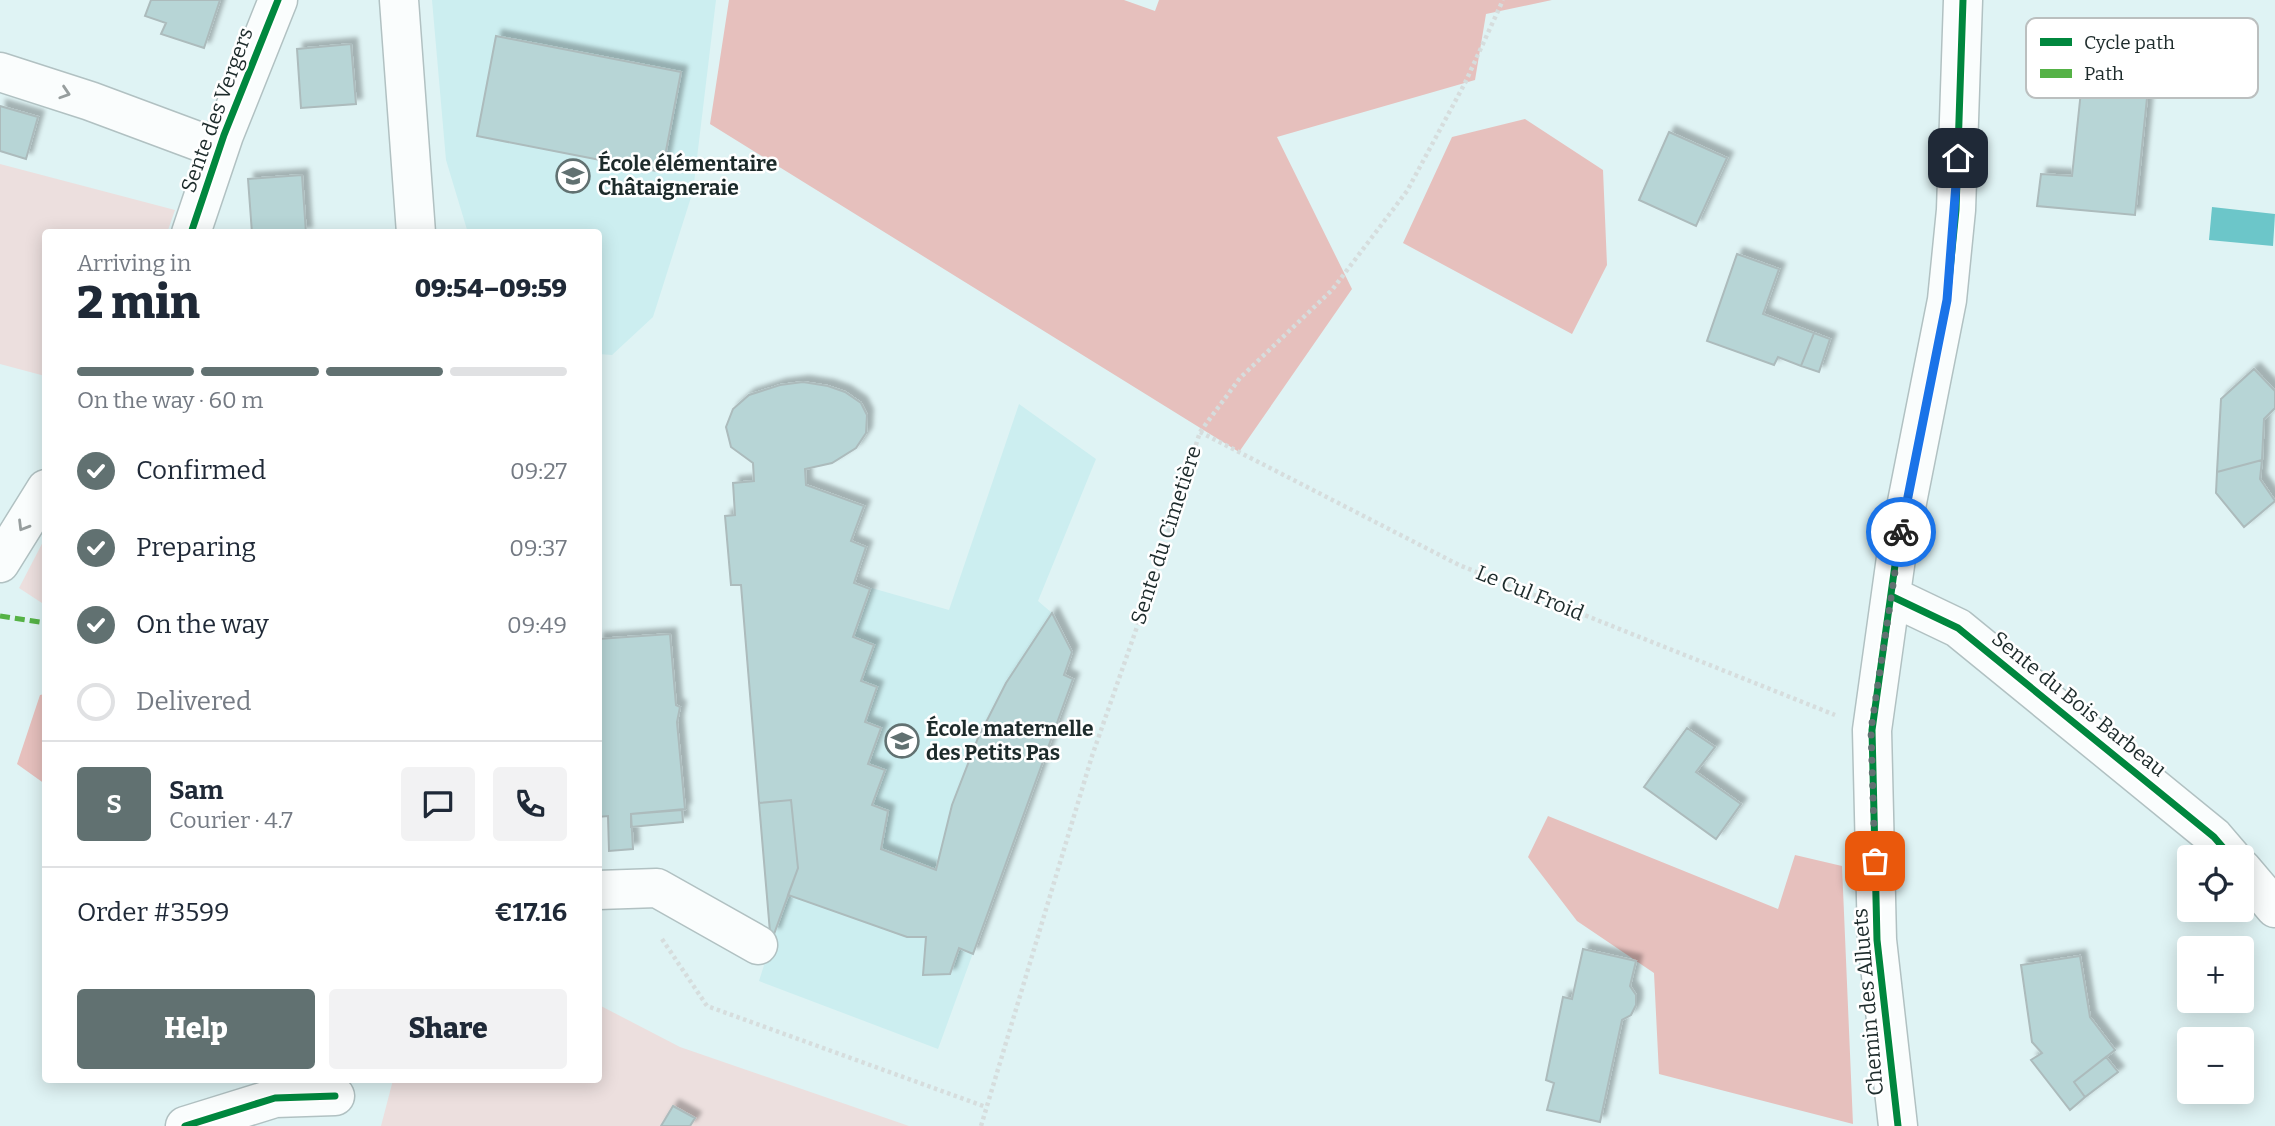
<!DOCTYPE html>
<html lang="en">
<head>
<meta charset="utf-8">
<style>
  body { margin:0; font-family:Bitter,serif; background:#f2f2f3; color:#1f2937; height:100vh; display:flex; flex-direction:column; font-size:26px; white-space:nowrap }
  * { box-sizing:border-box; margin:0 }
  p { font-size:23px; color:#747a83 }
  .icon { flex:none; width:38px; height:38px; fill:none; stroke:currentColor; stroke-width:2; stroke-linecap:round; stroke-linejoin:round }
  .map { position:relative; flex:1; overflow:hidden }
  .side { position:absolute; left:42px; top:229px; width:560px; height:854px; display:flex; flex-direction:column; background:#fff; border-radius:7px; box-shadow:0 4px 18px #0003 }
  .side>* { flex:none }
  .controls { position:absolute; left:2177px; top:845px; display:grid; gap:14px }
  .controls a { display:grid; place-items:center; width:77px; height:77px; border-radius:7px; background:#fff; box-shadow:0 4px 18px #0003; font-size:35px }
  .pin { position:absolute; display:grid; place-items:center; width:60px; height:60px; color:#fff; margin:-30px; border-radius:14px; box-shadow:0 4px 10px #0006 }
  .courier { position:absolute; display:grid; place-items:center; width:70px; height:70px; margin:-35px; border:5px solid #1a73e8; border-radius:50%; background:#fff; color:#222; box-shadow:0 2px 9px #0007 }
  .head em { font-style:normal; font-weight:800 }
  .head div { display:flex; flex-direction:column-reverse }
  .head { display:flex; align-items:center; justify-content:space-between; height:119px; padding:0 35px }
  h1 { font-size:46px; font-weight:800; line-height:52px }
  .bar { display:grid; grid-template-columns:repeat(4,1fr); gap:10px 7px; align-content:center; height:84px; padding:0 35px }
  .bar i { height:9px; border-radius:5px; background:#e0e1e3 }
  .bar .current { background:#617171 }
  .bar p { grid-column:span 4 }
  .line { display:flex; align-items:center; gap:18px; padding:0 35px; border-top:2px solid #e0e1e3 }
  .line div { flex:1 }
  .round { display:grid; place-items:center; flex:none; width:74px; height:74px; border-radius:7px; background:#f2f2f3 }
  ol { padding:0 35px; list-style:none }
  li { display:flex; align-items:center; gap:21px; height:77px }
  li p { margin-inline-start:auto }
  li .icon { padding:7px; border-radius:50%; background:#617171; color:#fff; stroke-width:4 }
  li:last-child { color:#747a83 }
  li i { width:38px; height:38px; border:4px solid #e0e1e3; border-radius:50% }
  .primary-button { display:flex; gap:14px; margin-top:auto; padding:14px 35px }
  .primary-button a { flex:1; height:80px; border-radius:7px; background:#617171; color:#fff; font-size:28px; font-weight:800; line-height:80px; text-align:center }
  .primary-button a+a { background:#f2f2f3; color:#1f2937 }
  .map>svg:first-child { display:block }
  .built { fill:#cceef0 }
  .green { fill:#ecdfde }
  .forest { fill:#e6c0bd }
  .water { fill:#6cc6c9 }
  .building { fill:#b7d5d6; stroke:#acbbbc; stroke-width:2; filter:url(#shadow) }
  .lines { fill:none; stroke-linecap:round; stroke-linejoin:round }
  .minor-casing { stroke:#b1c1c2; stroke-width:41 }
  .path { stroke:#d6dddd; stroke-width:4.5; stroke-dasharray:3.5 3.5; stroke-linecap:butt }
  .minor { stroke:#fafdfd; stroke-width:38 }
  .quiet { stroke:#55b246; stroke-width:5; stroke-dasharray:10 5; stroke-linecap:butt }
  .cycleway-casing { stroke:#fff; stroke-width:11 }
  .cycleway { stroke:#00873e; stroke-width:7 }
  .oneway { stroke:#979e9e }
  .done { stroke:#617171; stroke-width:7; stroke-dasharray:0 12.6 }
  .route { stroke:#1a73e8; stroke-width:9 }
  .labels { text-anchor:middle; dominant-baseline:central; stroke-width:5; stroke-linejoin:round; paint-order:stroke }
  .street-label { font-size:21px; fill:#1d2b2b; stroke:#fff }
  .poi-label { font-size:21px; font-weight:bold; fill:#1d2b2b; stroke:#fff; text-anchor:start }
  .key { fill:#fff; stroke:#bbbfbf; stroke-width:2 }
  .key-label { font-size:19px; fill:#1d2b2b }
</style>
</head>
<body>
<div class="map">
<svg width="2275" height="1126" viewBox="0 0 2275 1126">
  <defs>
    <filter id="shadow"><feDropShadow dx="6" dy="-6" stdDeviation="2" flood-color="#0004"/></filter>
  </defs>
  <rect width="100%" height="100%" fill="#dff3f4"/>
  <!-- built -->
  <path class="built" d="M432,0h284l-23,191 -40,126 -41,38 -13,-1 -1,-121h-130l-22,-73z
    M787,383h29l29,9 16,11 6,12 -1,18 -10,15 -24,15 -27,6 1,16 58,21 -13,35 15,6 -12,36 95,27 70,-206 77,55 -58,142 14,12 20,39 -8,23 9,4 -135,370 -179,-68 15,-47 -4,-2 -29,-347h-10l-6,-69 10,-1 -2,-32 21,-2 -1,-18 -22,-16 -5,-20 7,-18 9,-9z"/>
  <!-- green -->
  <path class="green" d="M0,164l175,46 -8,23h-121l-1,143 -45,-12z
    M45,538l1,67h-1l-26,-17z
    M599,1005l81,42 229,79h-528l12,-46h205z"/>
  <!-- forest -->
  <path class="forest" d="M729,0h395l31,11 4,-11h393l-66,14 -11,66 -198,57 75,152 -113,163 -529,-328z
    M1525,119l78,51 4,95 -35,69 -169,-91 49,-106z
    M45,694h1l-1,90 -28,-20 23,-69z
    M1548,816l230,93 17,-54 47,11 11,258 -194,-50 -5,-101 -77,-52 -49,-64z"/>
  <!-- water -->
  <path class="water" d="M2212,207l63,7 -2,32 -64,-6z"/>
  <!-- building -->
  <path class="building" d="M151,0h69l-16,48 -43,-14 5,-11 -21,-7z
    M496,36l185,36 -19,100 -185,-36z
    M351,44l5,60 -55,4 -4,-59z
    M2086,44l48,5 -4,46 17,3 -12,117 -98,-9 4,-32 31,2z
    M0,106l38,11 -12,42 -26,-8z
    M1669,132l58,26 -31,68 -57,-26z
    M302,175l4,58h-54l-4,-54z
    M1737,254l42,15 -16,45 51,19 -13,33 -23,-9 -4,8 -67,-24z
    M1814,333l16,6 -11,33 -18,-6z
    M2254,369l21,22v17l-11,11 -2,41 -45,12 4,-73z
    M803,382l25,4 17,6 16,11 6,12 -1,18 -10,15 -24,15 -27,6 1,16 58,21 -13,35 15,6 -12,36 16,6 -17,48 21,8 -13,36 16,6 -12,35 16,6 -13,36 17,6 -13,35 16,6 -7,38 55,21 16,-65 26,-67 28,-55 46,-70 20,39 -8,23 9,4 -100,275 -14,-6 -9,26 -27,1 3,-38h-19l-119,-42 10,-27 -7,-68 -32,3 -18,-218h-10l-6,-69 10,-1 -2,-32 21,-2 -1,-18 -22,-16 -5,-20 7,-18 16,-14 31,-10z
    M2262,460l-2,19 15,22 -31,26 -28,-34 1,-21z
    M670,634l6,71 4,2 -3,15 8,87 -54,5 2,35 -24,2 -1,-35 -10,1v-178z
    M1687,728l28,19 -19,25 45,32 -25,35 -72,-52z
    M791,800l7,68 -24,66 -4,-2 -11,-129z
    M682,810l1,12 -52,5v-13z
    M1583,949l53,12 -6,25 6,9v10l-5,10 -9,5 -22,102 -53,-12 7,-27 -8,-3 17,-83 9,2z
    M2080,956l10,61 25,33 -41,32 11,15 -15,13 -39,-50 11,-7 -10,-11 -11,-77z
    M2106,1057l12,15 -33,25 -11,-15z
    M673,1106l22,12 -5,8h-29z"/>
  <g class="lines">
    <defs>
      <path id="minor" d="M399,0l17,233
        M0,72l90,29 129,48
        M191,233l33,-98 54,-135
        M0,563l46,-74
        M1891,596l67,32 256,209 18,21
        M2242,869l33,39
        M598,890l59,-2 101,57
        M185,1126l90,-28 60,-2
        M1898,1126l-21,-186 -5,-210 24,-172 51,-258 9,-90 7,-210"/>
    </defs>
    <!-- minor casing -->
    <use href="#minor" class="minor-casing"/>
    <!-- path -->
    <path class="path" d="M1200,432l259,133 376,150
      M662,939l45,67 279,101
      M981,1126l111,-370 61,-175 47,-149 40,-54 92,-88 75,-99 58,-108 38,-83"/>
    <!-- minor -->
    <use href="#minor" class="minor"/>
    <!-- quiet -->
    <path class="quiet" d="M0,616l46,7"/>
    <defs>
      <path id="cycleway" d="M191,233l33,-98 54,-135
        M1891,596l67,32 256,209 18,21
        M185,1126l90,-28 60,-2
        M1898,1126l-21,-186 -5,-210 24,-172 51,-258 9,-90 7,-210"/>
    </defs>
    <!-- cycleway casing -->
    <use href="#cycleway" class="cycleway-casing"/>
    <!-- cycleway -->
    <use href="#cycleway" class="cycleway"/>
  </g>
  <!-- one-way arrows -->
  <defs><path id="oneway-chevron" d="M-2-3.5L2.5 0L-2 3.5" fill="none" stroke-width="1.6" stroke-linecap="round" stroke-linejoin="round" transform="scale(1.75)"/></defs>
  <g class="oneway">
    <use href="#oneway-chevron" transform="translate(65 93) rotate(18)"/>
    <use href="#oneway-chevron" transform="translate(23 526) rotate(121)"/>
  </g>
  <g class="lines">
    <!-- done -->
    <path class="done" d="M1875,861l-4,-131 30,-198"/>
    <!-- route -->
    <path class="route" d="M1901,532l46,-232 11,-142"/>
  </g>
  <!-- icons -->
  <defs>
    <symbol id="school-ring" viewBox="-11 -11 22 22"><circle r="9.5" fill="#fff" stroke="#617171" stroke-width="1.5"/><path d="M0-5L7-2L0 1L-7-2ZM-4 1L0 2.5L4 1V4Q0 6-4 4Z" fill="#617171"/></symbol>
  </defs>
  <g fill-rule="evenodd">
    <use href="#school-ring" x="554" y="157" width="38" height="38"/>
    <use href="#school-ring" x="883" y="722" width="38" height="38"/>
  </g>
  <g class="labels">
    <!-- street labels -->
    <g class="street-label">
      <text transform="translate(217 110) rotate(-70)">Sente des Vergers</text>
      <text transform="translate(1166 535) rotate(-72)">Sente du Cimetière</text>
      <text transform="translate(1530 593) rotate(22)">Le Cul Froid</text>
      <text transform="translate(2079 704) rotate(39)">Sente du Bois Barbeau</text>
      <text transform="translate(1868 1002) rotate(-95)">Chemin des Alluets</text>
    </g>
    <!-- poi labels -->
    <g class="poi-label">
      <text x="598" y="164">École élémentaire<tspan x="598" dy="24">Châtaigneraie</tspan></text>
      <text x="926" y="729">École maternelle<tspan x="926" dy="24">des Petits Pas</tspan></text>
    </g>
  </g>
  <!-- legend -->
  <rect x="2026" y="18" width="232" height="80" rx="10" class="key"/>
  <rect x="2040" y="38" width="32" height="8" fill="#00873e"/>
  <rect x="2040" y="69" width="32" height="9" fill="#55b246"/>
  <g class="key-label">
    <text x="2084" y="49">Cycle path</text>
    <text x="2084" y="80">Path</text>
  </g>
</svg>
<div class="controls">
<a><svg class="icon" aria-label="locate" viewBox="0 0 24 24"><circle cx="12" cy="12" r="6"/><path d="M12 2v4M12 18v4M2 12h4M18 12h4"/></svg></a>
<a>+</a>
<a>−</a>
</div>
<div class="pin" style="left:1875px;top:861px;background:#ea580c"><svg class="icon" aria-label="bag" viewBox="0 0 24 24"><path d="M5 8h14l-1 12H6zM9 8a3 3 0 0 1 6 0"/></svg></div>
<div class="pin" style="left:1958px;top:158px;background:#1f2937"><svg class="icon" aria-label="home" viewBox="0 0 24 24"><path d="M3 11l9-7 9 7M6 9v11h12V9"/></svg></div>
<div class="courier" style="left:1901px;top:532px"><svg class="icon" aria-label="bike" viewBox="0 0 24 24"><circle cx="6" cy="16" r="4"/><circle cx="18" cy="16" r="4"/><path d="M6 16l4-8h5l3 8M10 8l3 8H6M13 5h3"/></svg></div>
<section class="side">
<div class="head"><div><h1>2 min</h1><p>Arriving in</p></div><em>09:54–09:59</em></div>
<div class="bar"><i class="current"></i><i class="current"></i><i class="current"></i><i></i><p>On the way · 60 m</p></div>
<ol>
<li><svg class="icon" aria-label="check" viewBox="0 0 24 24"><path d="M5 12l5 5 9-10"/></svg>Confirmed<p>09:27</p></li>
<li><svg class="icon" aria-label="check" viewBox="0 0 24 24"><path d="M5 12l5 5 9-10"/></svg>Preparing<p>09:37</p></li>
<li><svg class="icon" aria-label="check" viewBox="0 0 24 24"><path d="M5 12l5 5 9-10"/></svg>On the way<p>09:49</p></li>
<li><i></i>Delivered</li>
</ol>
<div class="line" style="height:126px"><b class="round" style="background:#617171;color:#fff">S</b><div><b>Sam</b><p>Courier · 4.7</p></div><a class="round"><svg class="icon" aria-label="chat" viewBox="0 0 24 24"><path d="M4 5h16v11H9l-5 4z"/></svg></a><a class="round"><svg class="icon" aria-label="phone" viewBox="0 0 24 24"><path d="M5 4h4l2 5-3 2q2 4 5 5l2-3 5 2v4C11 20 4 13 5 4z"/></svg></a></div>
<div class="line" style="height:91px"><div>Order #3599</div><b>€17.16</b></div>
<div class="primary-button"><a>Help</a><a>Share</a></div>
</section>
</div>
</body>
</html>
